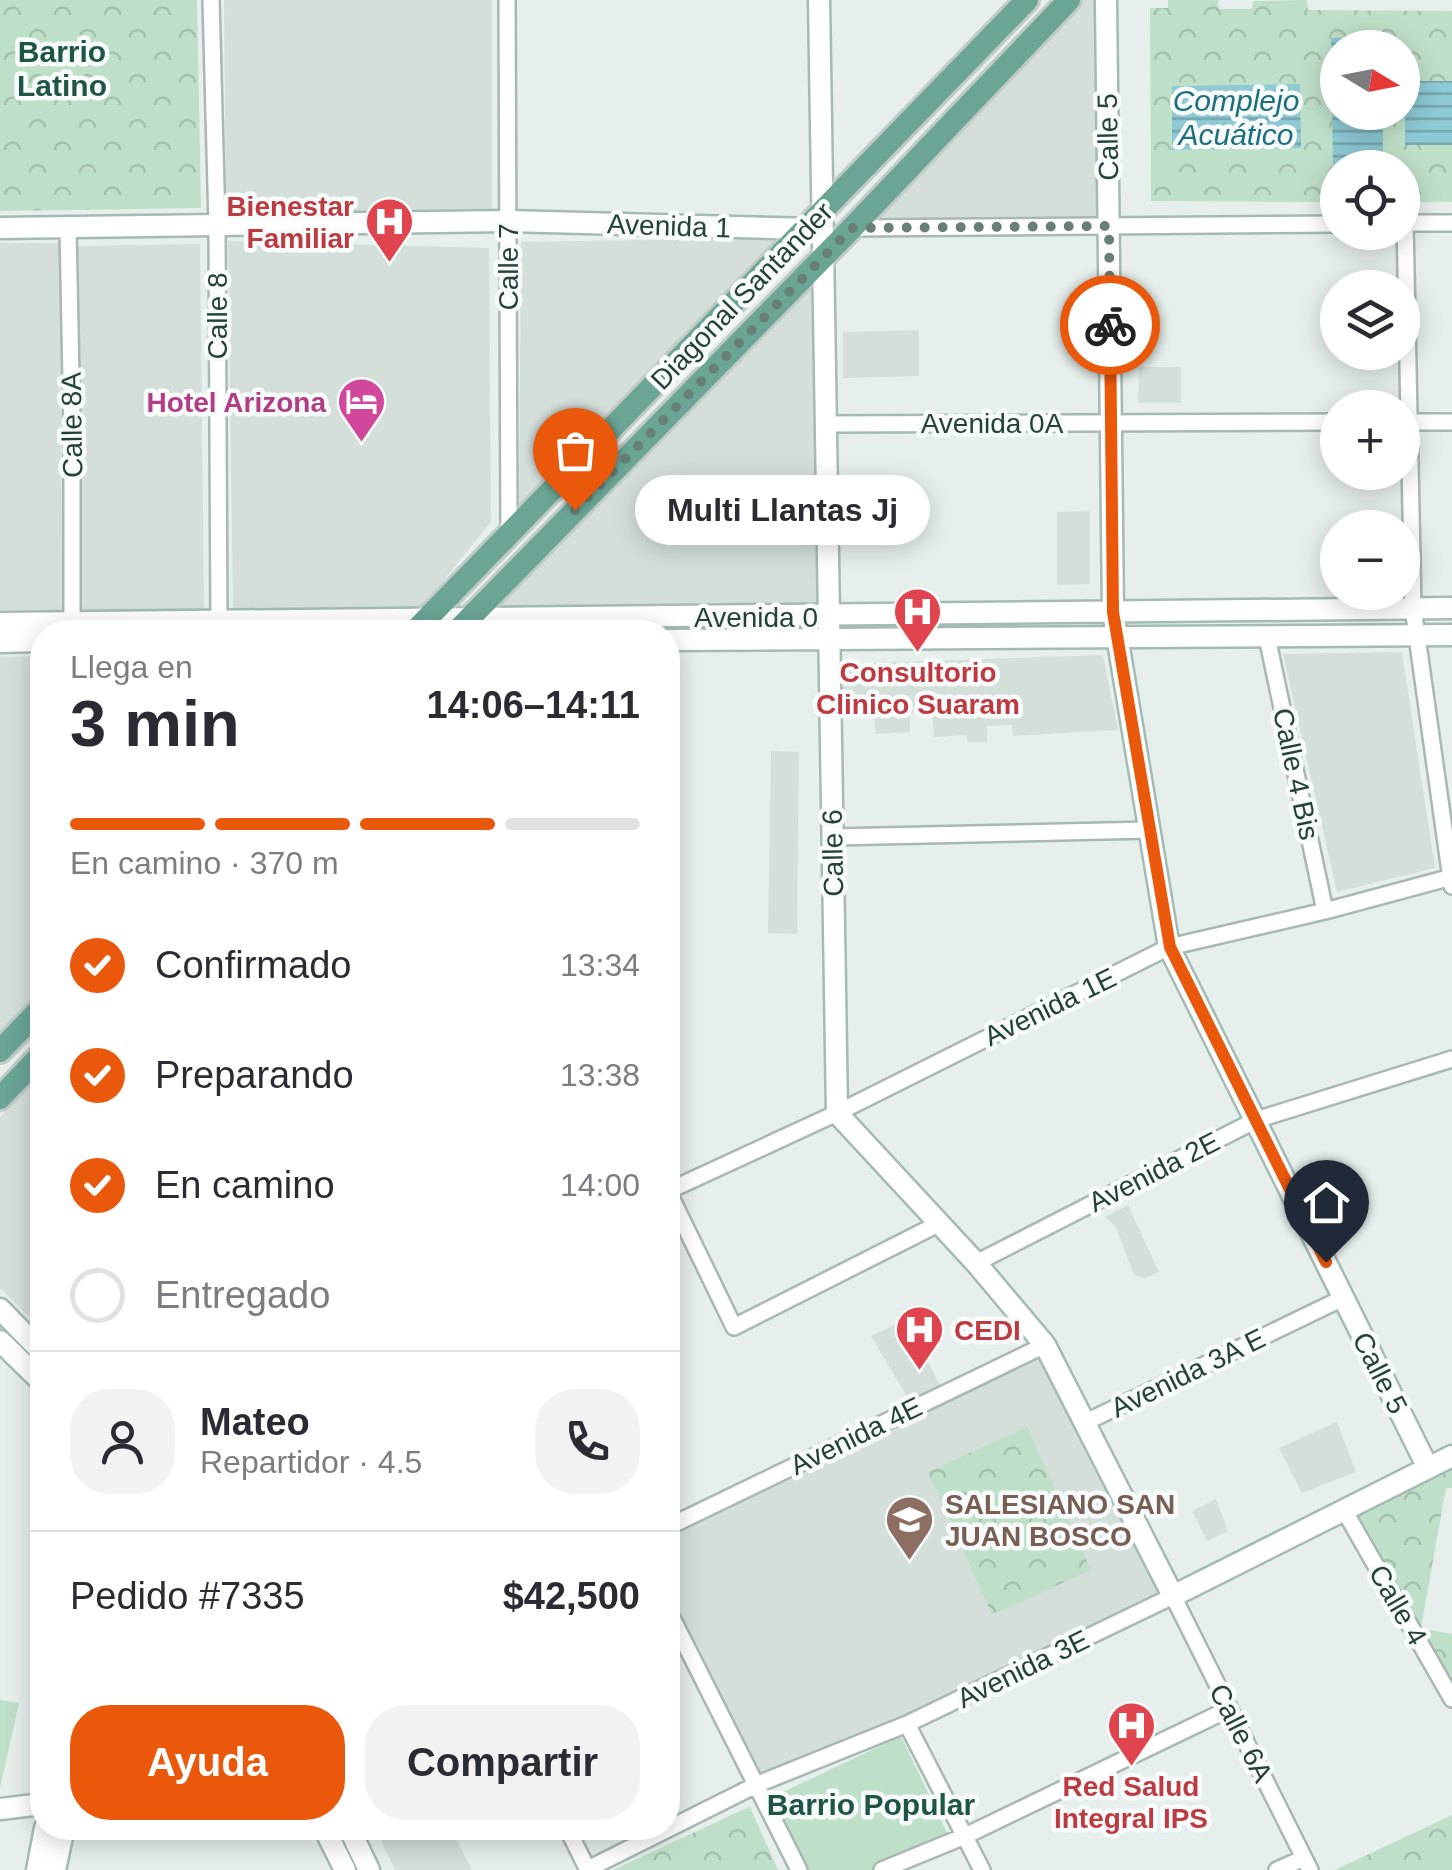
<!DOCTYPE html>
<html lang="es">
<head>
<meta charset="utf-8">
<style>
  body { margin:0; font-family:Helvetica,sans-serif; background:#f2f2f3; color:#2b2b33; height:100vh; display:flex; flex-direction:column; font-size:38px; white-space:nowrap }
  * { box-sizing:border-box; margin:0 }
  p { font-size:32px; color:#7c7c81 }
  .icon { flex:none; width:55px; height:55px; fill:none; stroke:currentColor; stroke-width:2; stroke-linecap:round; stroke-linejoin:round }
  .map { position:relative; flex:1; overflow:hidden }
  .drawer { position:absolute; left:30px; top:620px; width:650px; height:1220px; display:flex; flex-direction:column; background:#fff; border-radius:40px; box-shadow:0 5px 25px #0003 }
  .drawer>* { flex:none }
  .needle { width:65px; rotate:100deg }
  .fabs { position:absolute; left:1320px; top:30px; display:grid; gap:20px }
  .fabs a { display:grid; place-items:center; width:100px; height:100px; border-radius:50%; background:#fff; box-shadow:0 5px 25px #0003; font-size:50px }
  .pin { position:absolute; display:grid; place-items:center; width:85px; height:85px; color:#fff; margin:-102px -42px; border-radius:50% 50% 50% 0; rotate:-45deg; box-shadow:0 0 10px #0007 }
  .pin .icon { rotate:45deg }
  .courier { position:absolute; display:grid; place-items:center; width:100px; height:100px; margin:-50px; border:8px solid #ea580c; border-radius:50%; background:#fff; color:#222; box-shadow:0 2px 12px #0007 }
  .bubble { position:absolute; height:70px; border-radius:35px; background:#fff; box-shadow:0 5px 25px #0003; font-size:32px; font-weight:700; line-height:70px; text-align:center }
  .headline em { font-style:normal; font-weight:700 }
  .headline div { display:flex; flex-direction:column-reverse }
  .headline { display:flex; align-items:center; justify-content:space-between; height:170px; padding:0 40px }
  h1 { font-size:65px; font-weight:700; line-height:75px }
  .bar { display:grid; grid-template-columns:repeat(4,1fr); gap:15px 10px; align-content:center; height:120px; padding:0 40px }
  .bar i { height:12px; border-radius:8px; background:#e1e1e2 }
  .bar .current { background:#ea580c }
  .bar p { grid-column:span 4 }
  .line { display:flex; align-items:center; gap:25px; padding:0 40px; border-top:2px solid #e1e1e2 }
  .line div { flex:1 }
  .round { display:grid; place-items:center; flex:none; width:105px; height:105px; border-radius:40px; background:#f2f2f3 }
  ol { padding:0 40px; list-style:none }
  li { display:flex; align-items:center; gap:30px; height:110px }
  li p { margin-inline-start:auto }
  li .icon { padding:10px; border-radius:50%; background:#ea580c; color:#fff; stroke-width:4 }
  li:last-child { color:#7c7c81 }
  li i { width:55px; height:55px; border:5px solid #e1e1e2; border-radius:50% }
  .primary-button { display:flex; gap:20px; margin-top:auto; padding:20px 40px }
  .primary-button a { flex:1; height:115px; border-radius:40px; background:#ea580c; color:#fff; font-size:40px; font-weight:700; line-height:115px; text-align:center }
  .primary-button a+a { background:#f2f2f3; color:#2b2b33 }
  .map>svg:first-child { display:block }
  .built { fill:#d4dfda }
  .park { fill:url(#park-crowns); fill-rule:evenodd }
  .pitch { fill:#bfe0c8 }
  .water { fill:url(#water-rules) }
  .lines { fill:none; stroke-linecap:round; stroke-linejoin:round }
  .street-casing { stroke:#a8b8b2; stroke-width:20 }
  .secondary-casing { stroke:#a4bbb3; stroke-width:25 }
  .primary-casing { stroke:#c2cac8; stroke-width:28 }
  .street { stroke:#fff; stroke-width:15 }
  .secondary { stroke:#fff; stroke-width:20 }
  .primary { stroke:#6aa596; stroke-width:22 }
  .done { stroke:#687f78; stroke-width:10; stroke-dasharray:0 18 }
  .route { stroke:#ea580c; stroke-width:12 }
  .labels { text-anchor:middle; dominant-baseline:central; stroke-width:9; stroke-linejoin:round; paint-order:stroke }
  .street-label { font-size:28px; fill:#24423a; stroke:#f7fbf9 }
  .health-label { font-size:28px; font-weight:bold; fill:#be3a42; stroke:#f7fbf9 }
  .hotel-label { font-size:28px; font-weight:bold; fill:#b23c85; stroke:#f7fbf9; text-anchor:end }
  .education-label { font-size:28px; font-weight:bold; fill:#785e54; stroke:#f7fbf9; text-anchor:start }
  .neighbourhood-label { font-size:30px; font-weight:bold; fill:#1f5548; stroke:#f7fbf9 }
  .water-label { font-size:30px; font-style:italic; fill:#1c6f80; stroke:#f7fbf9 }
</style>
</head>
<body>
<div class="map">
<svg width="1452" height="1870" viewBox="0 0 1452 1870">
  <defs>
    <pattern id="park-crowns" width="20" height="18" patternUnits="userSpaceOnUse" patternTransform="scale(2.5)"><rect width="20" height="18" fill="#bfe0c8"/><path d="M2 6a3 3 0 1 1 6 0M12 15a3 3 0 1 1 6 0" fill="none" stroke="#a4c1ad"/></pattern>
    <pattern id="water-rules" width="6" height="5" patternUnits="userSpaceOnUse" patternTransform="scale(2.5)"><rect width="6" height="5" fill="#8ec9d4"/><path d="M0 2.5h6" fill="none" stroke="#74a5ad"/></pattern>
  </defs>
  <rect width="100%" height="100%" fill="#e6efeb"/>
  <!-- built -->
  <path class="built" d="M224,0h268v212l-266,3z
    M1084,0h16v221l-234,2z
    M785,238l-266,266 2,-262z
    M228,241l261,7 2,274 -70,86 -188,1z
    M0,243h61l1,367h-62z
    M200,244l4,365 -122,3 -4,-366z
    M817,272l-1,338 -339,7z
    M919,330v46l-76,2v-46z
    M1139,367h42v36h-43z
    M1090,511v73l-33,1v-73z
    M1402,652l33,216 -98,24 -54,-238z
    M1103,655l15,75 -105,6 -1,-11 -25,1v16h-19l-2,-7 -32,2 -2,-27 -22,3v19l-34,2 -2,-18 -31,2 -3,-54z
    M42,656v343l-42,42v-384z
    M771,751l28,1 -2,182 -29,-1z
    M42,1072v258l-42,-42v-171z
    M1128,1205l31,67 -14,6 -11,-3 -18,-48 -11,-10z
    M906,1320l36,69 -31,15 -40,-68z
    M1040,1355l127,235 -413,201 -86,-180v-77z
    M1337,1422l19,50 -54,21 -23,-45z
    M1216,1499l12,32 -21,10 -15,-30z
    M375,1828h76l21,42h-77z"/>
  <!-- park -->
  <path class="park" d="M0,0h197l4,208 -201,3z
    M1168,0h50l1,9h33l1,-8 54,-1 1,10 144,1v191h-49l-1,-34h-64l-1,34 -186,-1 -1,-193h18zM1338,48h64v64h-64z
    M1027,1427l64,143 -99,45 -64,-143z
    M1452,1466v22h-6l-25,140 31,6v50l-99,-165z
    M750,1807l28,63h-165l136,-63z
    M1452,1815v55h-117z"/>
  <!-- pitch -->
  <path class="pitch" d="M0,1700l19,3 -19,85z
    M901,1736l49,103 -64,31h-94l-32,-67z"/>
  <!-- water -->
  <path class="water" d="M1382,37v10l-44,1v64l45,1v54l-50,2 -2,-131z
    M1405,81h47v64h-47z
    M1300,84l1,64 -129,2v-64z"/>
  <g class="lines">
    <defs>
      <path id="street" d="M211,0l6,225 2,407
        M507,0l2,534
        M1402,223h50
        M1405,223l8,385 39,278
        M68,228l4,201v192
        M852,228l486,-4
        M1402,422h50
        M826,424l512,-2
        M1267,637l58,274
        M832,837l318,-7
        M938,1224l-204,103 -66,-136 169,-78 332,-166 156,-36 127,-34
        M976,1263l280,-143 196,-61
        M1086,1422l257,-124
        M1344,1510l108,189
        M668,1527l377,-182
        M668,1610l131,260
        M907,1724l75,146
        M567,1828l21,42
        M588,1869l170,-85 149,-60 266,-128 137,274
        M882,1870l83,-34 264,-127
        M1277,1870l27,-12"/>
      <path id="secondary" d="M819,0l18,1113 139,150 69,82 128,251 279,-140
        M1106,0l7,612 56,335 259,521
        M0,228l508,-7 305,8
        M0,623l1452,-15
        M668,640l784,-5
        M0,642l42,-1
        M0,1309l42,43
        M0,1341l42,41
        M0,1809l42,-5
        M324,1828l21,42
        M349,1828l20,42
        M37,1870l8,-42
        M55,1870l9,-42"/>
      <path id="primary" d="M414,632l613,-632
        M456,632l396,-404 217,-228
        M0,1051l42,-44
        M0,1098l42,-44"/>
    </defs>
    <!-- street casing -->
    <use href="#street" class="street-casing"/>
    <!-- secondary casing -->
    <use href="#secondary" class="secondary-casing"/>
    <!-- primary casing -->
    <use href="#primary" class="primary-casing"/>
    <!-- street -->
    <use href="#street" class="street"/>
    <!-- secondary -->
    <use href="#secondary" class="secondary"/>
    <!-- primary -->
    <use href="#primary" class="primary"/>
  </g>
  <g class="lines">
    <!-- done -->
    <path class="done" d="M575,510l277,-282 257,-2 1,99"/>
    <!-- route -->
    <path class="route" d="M1110,325l3,287 57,335 156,315"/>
  </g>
  <!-- icons -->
  <defs>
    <symbol id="hospital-pin" viewBox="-11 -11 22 30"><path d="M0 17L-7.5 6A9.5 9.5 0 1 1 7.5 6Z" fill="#e0444e" stroke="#f7fbf9"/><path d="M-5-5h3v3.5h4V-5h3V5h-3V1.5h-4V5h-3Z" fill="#fff"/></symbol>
    <symbol id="hotel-pin" viewBox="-11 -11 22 30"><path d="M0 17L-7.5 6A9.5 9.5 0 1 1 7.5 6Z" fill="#d1479c" stroke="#f7fbf9"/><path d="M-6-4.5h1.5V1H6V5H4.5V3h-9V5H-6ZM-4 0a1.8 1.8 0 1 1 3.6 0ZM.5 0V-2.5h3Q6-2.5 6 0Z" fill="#fff"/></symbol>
    <symbol id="university-pin" viewBox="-11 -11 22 30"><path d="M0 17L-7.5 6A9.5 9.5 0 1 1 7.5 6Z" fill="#8d6e63" stroke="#f7fbf9"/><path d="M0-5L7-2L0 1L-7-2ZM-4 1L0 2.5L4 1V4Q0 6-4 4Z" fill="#fff"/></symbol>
  </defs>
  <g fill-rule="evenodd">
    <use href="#hospital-pin" x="362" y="194" width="55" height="75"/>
    <use href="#hotel-pin" x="334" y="374" width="55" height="75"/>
    <use href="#hospital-pin" x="890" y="584" width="55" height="75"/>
    <use href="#hospital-pin" x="892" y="1302" width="55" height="75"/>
    <use href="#university-pin" x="882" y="1492" width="55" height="75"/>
    <use href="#hospital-pin" x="1104" y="1698" width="55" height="75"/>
  </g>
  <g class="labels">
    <!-- street labels -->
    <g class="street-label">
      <text transform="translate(1108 137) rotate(-91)">Calle 5</text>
      <text transform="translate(669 226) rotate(2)">Avenida 1</text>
      <text transform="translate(508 267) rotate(-90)">Calle 7</text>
      <text transform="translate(742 296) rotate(-46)">Diagonal Santander</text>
      <text transform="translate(217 316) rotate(-90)">Calle 8</text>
      <text x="992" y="423">Avenida 0A</text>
      <text transform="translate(72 425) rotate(-91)">Calle 8A</text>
      <text x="756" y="617">Avenida 0</text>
      <text transform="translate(1296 774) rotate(78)">Calle 4 Bis</text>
      <text transform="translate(833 853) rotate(-91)">Calle 6</text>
      <text transform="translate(1050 1007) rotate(-26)">Avenida 1E</text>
      <text transform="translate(1154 1172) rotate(-27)">Avenida 2E</text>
      <text transform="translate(1188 1373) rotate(-26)">Avenida 3A E</text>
      <text transform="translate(1380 1373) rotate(63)">Calle 5</text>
      <text transform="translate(856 1436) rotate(-26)">Avenida 4E</text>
      <text transform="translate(1398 1605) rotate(60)">Calle 4</text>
      <text transform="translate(1023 1669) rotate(-26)">Avenida 3E</text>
      <text transform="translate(1241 1733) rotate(63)">Calle 6A</text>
    </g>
    <!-- health labels -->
    <g class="health-label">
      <text x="354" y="206" text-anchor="end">Bienestar<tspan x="354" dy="32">Familiar</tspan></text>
      <text x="918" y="672">Consultorio<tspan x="918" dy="32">Clinico Suaram</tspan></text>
      <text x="954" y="1330" text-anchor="start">CEDI</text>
      <text x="1131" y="1786">Red Salud<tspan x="1131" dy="32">Integral IPS</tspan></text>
    </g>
    <!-- hotel labels -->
    <g class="hotel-label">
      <text x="326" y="402">Hotel Arizona</text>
    </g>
    <!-- education labels -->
    <g class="education-label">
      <text x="945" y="1504">SALESIANO SAN<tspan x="945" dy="32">JUAN BOSCO</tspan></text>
    </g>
    <!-- neighbourhood labels -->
    <g class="neighbourhood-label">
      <text x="62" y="51">Barrio<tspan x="62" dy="34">Latino</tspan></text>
      <text x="871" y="1804">Barrio Popular</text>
    </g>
    <!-- water labels -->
    <g class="water-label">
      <text x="1236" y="100">Complejo<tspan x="1236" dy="34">Acuático</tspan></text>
    </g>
  </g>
</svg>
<div class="fabs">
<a><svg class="needle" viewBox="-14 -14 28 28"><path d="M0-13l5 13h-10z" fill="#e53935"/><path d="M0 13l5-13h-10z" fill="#7c7c81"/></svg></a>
<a><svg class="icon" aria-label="locate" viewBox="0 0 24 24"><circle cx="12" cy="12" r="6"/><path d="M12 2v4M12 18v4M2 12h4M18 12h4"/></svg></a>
<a><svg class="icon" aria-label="layers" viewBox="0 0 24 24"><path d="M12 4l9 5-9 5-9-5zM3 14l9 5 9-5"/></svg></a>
<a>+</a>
<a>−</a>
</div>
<div class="pin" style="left:575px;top:510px;background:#ea580c"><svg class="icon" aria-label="bag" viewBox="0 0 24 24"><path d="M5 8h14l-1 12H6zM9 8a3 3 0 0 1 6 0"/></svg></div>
<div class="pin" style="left:1326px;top:1262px;background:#1f2937"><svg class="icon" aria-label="home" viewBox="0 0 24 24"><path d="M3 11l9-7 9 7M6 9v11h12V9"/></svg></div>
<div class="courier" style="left:1110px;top:325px"><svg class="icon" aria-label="bike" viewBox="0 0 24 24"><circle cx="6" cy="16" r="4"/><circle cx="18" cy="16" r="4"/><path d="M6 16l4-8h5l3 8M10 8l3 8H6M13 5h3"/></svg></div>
<div class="bubble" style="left:635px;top:475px;width:295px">Multi Llantas Jj</div>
<section class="drawer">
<div class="headline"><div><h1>3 min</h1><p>Llega en</p></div><em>14:06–14:11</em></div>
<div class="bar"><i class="current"></i><i class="current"></i><i class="current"></i><i></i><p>En camino · 370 m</p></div>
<ol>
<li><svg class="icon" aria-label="check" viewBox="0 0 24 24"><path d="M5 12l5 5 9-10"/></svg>Confirmado<p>13:34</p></li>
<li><svg class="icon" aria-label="check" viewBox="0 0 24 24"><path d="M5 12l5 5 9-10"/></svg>Preparando<p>13:38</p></li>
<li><svg class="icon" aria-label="check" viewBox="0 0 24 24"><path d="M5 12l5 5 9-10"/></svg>En camino<p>14:00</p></li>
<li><i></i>Entregado</li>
</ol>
<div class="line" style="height:180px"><a class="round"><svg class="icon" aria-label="person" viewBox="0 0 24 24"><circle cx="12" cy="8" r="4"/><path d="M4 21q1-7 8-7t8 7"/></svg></a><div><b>Mateo</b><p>Repartidor · 4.5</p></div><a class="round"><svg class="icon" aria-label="phone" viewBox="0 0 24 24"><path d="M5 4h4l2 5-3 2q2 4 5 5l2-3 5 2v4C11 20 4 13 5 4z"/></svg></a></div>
<div class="line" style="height:130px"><div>Pedido #7335</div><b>$42,500</b></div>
<div class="primary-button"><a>Ayuda</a><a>Compartir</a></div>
</section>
</div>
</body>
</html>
